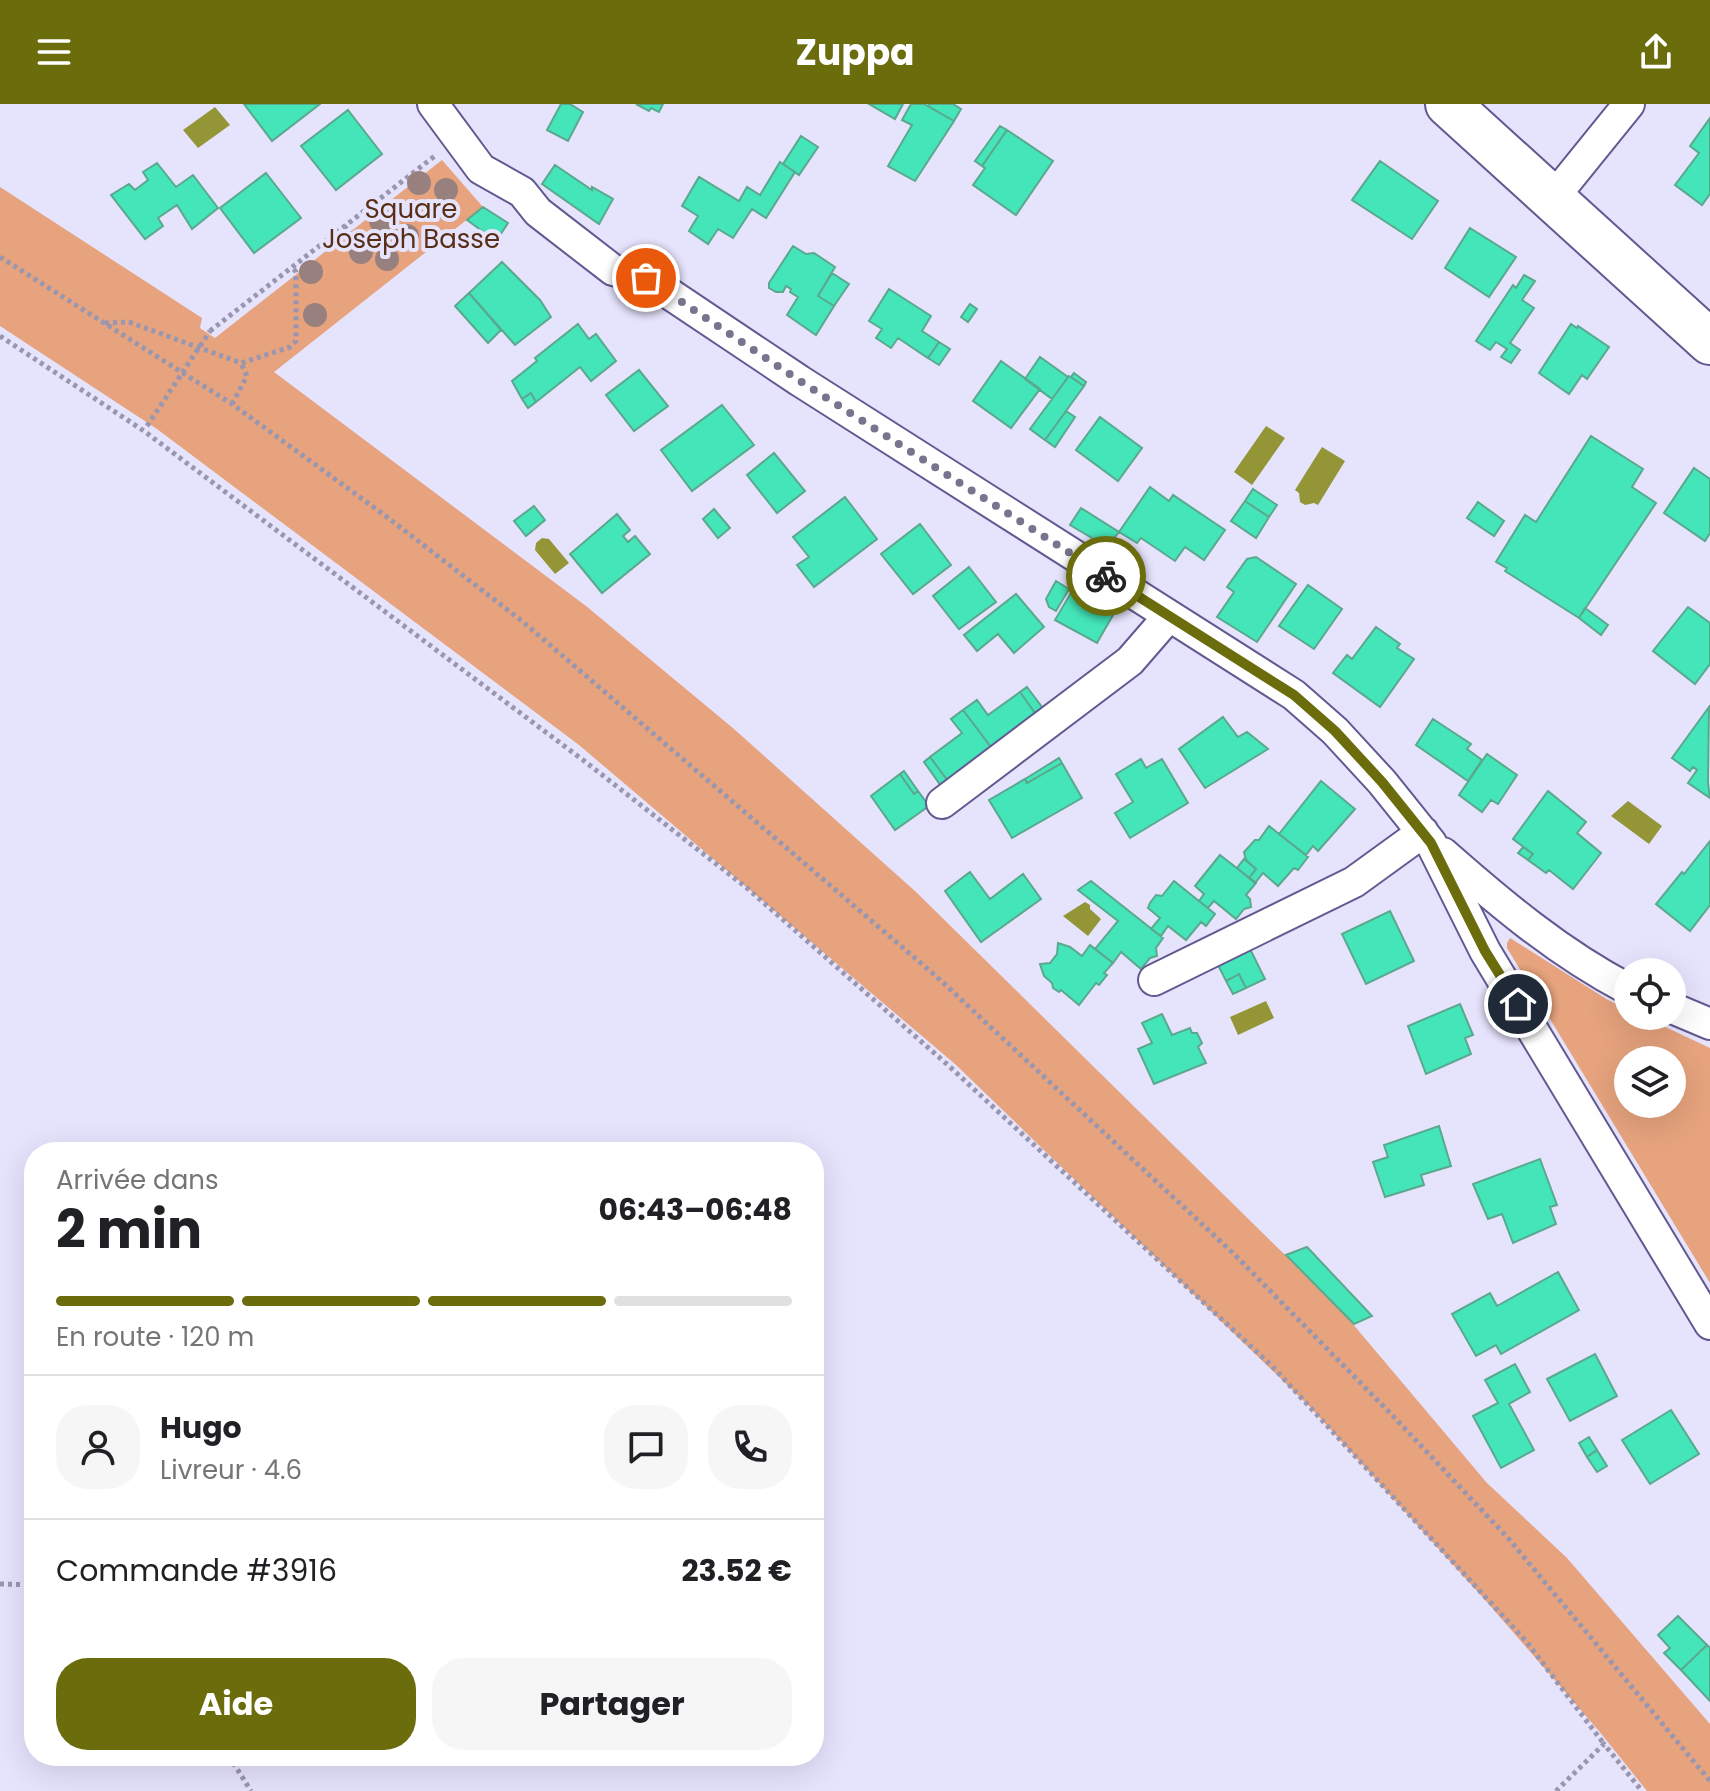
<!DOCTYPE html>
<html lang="fr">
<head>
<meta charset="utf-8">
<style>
  body { margin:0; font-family:Poppins,sans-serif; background:#f6f6f6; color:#202124; height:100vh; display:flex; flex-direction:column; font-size:30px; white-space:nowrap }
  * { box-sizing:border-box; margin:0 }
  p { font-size:26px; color:#757577 }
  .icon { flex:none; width:44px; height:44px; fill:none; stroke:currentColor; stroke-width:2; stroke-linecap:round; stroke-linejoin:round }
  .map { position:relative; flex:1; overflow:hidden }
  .drawer { position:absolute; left:24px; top:1038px; width:800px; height:624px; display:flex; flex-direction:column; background:#fff; border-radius:32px; box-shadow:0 8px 32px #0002 }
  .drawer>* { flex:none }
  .controls { position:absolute; left:1614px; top:854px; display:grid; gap:16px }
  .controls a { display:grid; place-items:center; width:72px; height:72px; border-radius:50%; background:#fff; box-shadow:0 8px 32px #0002; font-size:40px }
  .pin { position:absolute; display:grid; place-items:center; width:68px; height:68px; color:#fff; margin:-34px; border:4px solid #fff; border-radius:50%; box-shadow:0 2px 8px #0007 }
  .courier { position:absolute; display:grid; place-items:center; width:80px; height:80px; margin:-40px; border:6px solid #6b6c0c; border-radius:50%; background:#fff; color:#222; box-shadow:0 2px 10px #0007 }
  .overview em { font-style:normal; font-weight:700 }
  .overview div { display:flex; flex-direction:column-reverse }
  .overview { display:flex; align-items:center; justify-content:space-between; height:136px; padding:0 32px }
  h1 { font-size:52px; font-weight:700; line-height:60px }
  .bar { display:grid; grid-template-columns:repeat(4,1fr); gap:12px 8px; align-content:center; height:96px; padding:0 32px }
  .bar i { height:10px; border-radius:6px; background:#e0e0e0 }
  .bar .current { background:#6b6c0c }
  .bar p { grid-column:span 4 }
  .line { display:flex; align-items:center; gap:20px; padding:0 32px; border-top:2px solid #e0e0e0 }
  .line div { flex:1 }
  .round { display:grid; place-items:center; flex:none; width:84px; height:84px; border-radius:32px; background:#f6f6f6 }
  .primary-button { display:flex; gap:16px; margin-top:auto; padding:16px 32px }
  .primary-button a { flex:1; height:92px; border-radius:32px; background:#6b6c0c; color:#fff; font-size:32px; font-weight:700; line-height:92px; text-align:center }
  .primary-button a+a { background:#f6f6f6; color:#202124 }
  header { display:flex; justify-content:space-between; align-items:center; height:104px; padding:0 32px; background:#6b6c0c; color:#fff; font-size:36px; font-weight:700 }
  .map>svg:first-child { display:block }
  .green { fill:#e6a37d; fill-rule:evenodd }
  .water { fill:#939536 }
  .building { fill:#44e5b9; stroke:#5aa88e; stroke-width:2 }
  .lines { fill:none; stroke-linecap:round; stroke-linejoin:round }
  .minor-casing { stroke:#625990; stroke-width:34 }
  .primary-casing { stroke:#625990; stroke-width:48 }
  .path { stroke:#9996b0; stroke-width:5; stroke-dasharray:4 4; stroke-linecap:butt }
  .minor { stroke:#fff; stroke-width:30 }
  .primary { stroke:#fff; stroke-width:44 }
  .path-bridge { stroke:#9996b0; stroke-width:5; stroke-dasharray:4 4; stroke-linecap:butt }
  .tree { fill:#98807e }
  .done { stroke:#78748e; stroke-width:8; stroke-dasharray:0 14.4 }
  .route { stroke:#6b6c0c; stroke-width:10 }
  .labels { text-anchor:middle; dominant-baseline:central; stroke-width:8; stroke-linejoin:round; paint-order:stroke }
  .park-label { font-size:26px; fill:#582f16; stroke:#e6e3fd }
</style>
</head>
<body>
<header><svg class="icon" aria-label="menu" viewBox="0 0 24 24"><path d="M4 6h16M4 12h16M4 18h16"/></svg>Zuppa<svg class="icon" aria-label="share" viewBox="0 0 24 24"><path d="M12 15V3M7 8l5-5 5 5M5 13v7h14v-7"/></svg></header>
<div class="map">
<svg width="1710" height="1687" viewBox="0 0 1710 1687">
  <rect width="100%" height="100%" fill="#e6e3fd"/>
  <!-- green -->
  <path class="green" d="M442,56l41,47 -209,165 312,234 148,123 182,163 425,418 146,173 80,75 143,166v67h-63l-48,-60 -113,-130 -176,-194 -355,-343 -376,-319 -422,-316 -157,-103v-139l202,131 -2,10 15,10z
    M1510,834l98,62 20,9v7h14l68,32v235l-203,-335v-5zM1628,956h44v44h-44z"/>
  <!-- water -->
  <path class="water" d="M215,3l15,18 -32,23 -15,-18z
    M1266,322l19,12 -33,47 -18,-13z
    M1322,343l23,14 -27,44 -4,-2 -9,2 -5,-3 -1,-9 -4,-3z
    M542,434l7,1 20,24 -14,11 -20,-24 1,-7z
    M1628,697l34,25 -13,18 -38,-28z
    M1085,798l5,3v4l11,10 -13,17 -25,-20z
    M1266,897l8,17 -36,17 -8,-18z"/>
  <!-- building -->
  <path class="building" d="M244,0h76l-48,37z
    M561,0h9l13,8 -15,29 -21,-11z
    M636,0h27l-4,8 -8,-4 -2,3z
    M869,0h34l-8,15z
    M911,0h13l30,17 -39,60 -27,-15 24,-41 -10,-5z
    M929,0h24l8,5 -7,12 -26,-15z
    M348,6l34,44 -46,36 -35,-44z
    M1710,14v76l-8,11 -27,-20 24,-32 -9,-7z
    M1000,22l7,4 -25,36 -7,-5z
    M1007,26l46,31 -37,54 -43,-30 12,-17 -3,-2z
    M801,32l17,11 -19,28 -16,-11z
    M1380,57l58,40 -26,38 -60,-39z
    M780,58l15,10 -29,46 -14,-9 -19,29 -15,-9 -10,15 -19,-13 9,-15 -16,-10 17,-29 40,24 8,-14 13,8z
    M157,59l19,24 17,-12 25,33 -26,21 -15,-24 -19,13 5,8 -18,13 -34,-44 18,-11 6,6 13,-10 -5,-8z
    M555,61l37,25v-3l21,12 -14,25 -57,-40z
    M266,69l35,45 -47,35 -34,-45z
    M483,103l25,16 -12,18 -29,-21z
    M1470,124l46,29 -27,40 -44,-29z
    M793,142l13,8 8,-1 21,14 -17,29 16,10 -18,29 -29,-20 11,-18 -8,-5 1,-3 -5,-3 -3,6h-7l-7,-4v-5z
    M502,158l38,38 11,17 -36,28 -46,-52z
    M832,169l17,11 -15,22 -16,-10z
    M1524,171l11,6 -13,19 12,8 -24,35 10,7 -9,13 -10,-6 6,-8 -11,-7 -6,8 -14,-9 37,-56 3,3z
    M889,185l42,27 -9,15 17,11 -11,16 -30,-20 -7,10 -15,-10 6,-9 -13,-8z
    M469,189l32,37 -13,13 -33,-37z
    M970,200l7,5 -9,13 -7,-5z
    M578,220l11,15 7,-5 20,27 -25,20 -11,-14 -44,35 -5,-9 -9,6 -10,-18 25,-20 -2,-3z
    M1571,220l6,4 1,-2 31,21 -22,32 -5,-4 -13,19 -30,-21z
    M939,238l11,7 -11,16 -11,-7z
    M1040,253l28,20 -16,22 -27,-20z
    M1001,257l39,28 -29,39 -38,-27z
    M639,266l29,36 -34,25 -28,-36z
    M1074,269l12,9 -2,4 -13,-9z
    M1069,272l15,10 -39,54 -15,-11z
    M531,289l5,9 -8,6 -6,-9z
    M722,301l32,40 -62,46 -31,-41z
    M1066,307l9,6 -20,30 -10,-7z
    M1100,313l42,31 -24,33 -42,-31z
    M1591,332l52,33 -11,18 24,16 -77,115 -74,-47 2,-3 -11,-6 29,-47 11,7z
    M774,349l31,38 -28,22 -30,-38z
    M1694,364l16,11v54l-5,8 -41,-28z
    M1150,383l19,14 4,-6 52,35 -21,30 -19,-13 -10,14 -34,-23 -4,5 -18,-11z
    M1253,385l24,16 -8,12 -24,-16z
    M845,393l32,42 -63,48 -17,-22 12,-8 -16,-20z
    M1245,397l24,16 -13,21 -25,-17z
    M1478,398l26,19 -10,15 -27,-18z
    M534,402l11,14 -19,16 -12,-15z
    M1081,404l38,24 -12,15 -37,-22z
    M714,405l16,19 -12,10 -15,-19z
    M617,410l13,16 -7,6 5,6 7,-6 15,18 -48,39 -32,-39z
    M920,420l31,41 -38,29 -32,-40z
    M1256,453l40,27 -39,58 -40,-25 17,-25 -7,-5 20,-28z
    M969,463l27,35 -37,27 -26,-33z
    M1056,477l13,8 -13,22 -7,-4 -3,-8z
    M1308,481l34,24 -28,40 -35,-23z
    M1072,487l41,24 -16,28 -42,-23z
    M1016,490l28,33 -30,26 -16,-19 -21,17 -13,-16z
    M1688,503l22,16v41l-15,20 -42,-33z
    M1585,504l23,17 -7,10 -22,-17z
    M1376,523l24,17 -3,4 17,11 -34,48 -47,-34 14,-18 5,4z
    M1027,583l21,28 -8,5 -20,-28z
    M1020,588l20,28 -33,24 -4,-6 -12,9 -28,-37 14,-10 11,15z
    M1709,603l-1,76 2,15 -22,-15 9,-13 -4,-3 -3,4 -18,-13z
    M963,606l28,37 -11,9 4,5 -33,24 -21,-28 32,-24 -11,-14z
    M1223,613l15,20 9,-5 21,17 -63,39 -26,-39z
    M1433,615l38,25 -4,5 15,11 -14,21 -52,-36z
    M1487,650l30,21 -19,29 -7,-4 -9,12 -23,-17z
    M930,653l21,28 -7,5 -20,-28z
    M1059,654l3,5 -35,20 -2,-4z
    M1141,655l5,9 16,-9 26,44 -58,35 -15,-25 18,-11 -17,-28z
    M1062,659l20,35 -70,40 -23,-38 36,-21 2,4z
    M904,667l14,20 -4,3 -14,-20z
    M900,670l14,20 4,-3 11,15 -34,24 -24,-34z
    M1321,677l34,28 -37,42 -5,-5 -7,9 -27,-21z
    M1548,687l38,31 -9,11 24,20 -28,36 -24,-19 -3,3 -18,-13 5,-6 -20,-15z
    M1269,722l39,31 -10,13 -4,-2 -16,18 -15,-13 -8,10 -6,-5 7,-9 -10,-9 -2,-8 11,-12h4z
    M1710,737v64l-20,26 -34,-27 26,-32 2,2z
    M1523,743l10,7 -5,6 -10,-7z
    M1220,751l36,28 -10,12 4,4 1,8 -7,2 -8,10 -22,-18 -6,7 -9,-7 5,-7 -9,-8z
    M1244,755l12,10 -7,9 -12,-10z
    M970,768l20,27 33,-25 18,25 -60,43 -36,-51z
    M1091,777l72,57 -7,10 1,8 -7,2 -9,11 -20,-17 -8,11 -18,-14 23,-28 -40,-31z
    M1174,777l41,33 -9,12 -5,-4 -15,18 -18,-14 -7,10 -10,-7 9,-11 -12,-10 2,-5 6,-8 6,1z
    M1390,807l24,50 -48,23 -24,-50z
    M1058,839l12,4 12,9 8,-11 23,18 -9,10 3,2 -8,10 -3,-2 -17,22 -18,-15 -2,2 -6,-4 -1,-5 -8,-7 -4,-12 10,-1 7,-9z
    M1249,843l16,32 -19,9 -7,-14 -13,7 -9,-18z
    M1239,870l7,14 -13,6 -7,-13z
    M1460,900l13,31 -8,3 6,16 -45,20 -18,-48z
    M1162,910l10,21 18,-7 2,5h5l5,10 -4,4 8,16 -52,21 -16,-35 14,-6 -10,-20z
    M1439,1022l12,40 -30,9 3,10 -39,12 -12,-35 15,-5 -4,-12z
    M1540,1055l17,46 -7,2 6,17 -43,19 -11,-29 -14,5 -15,-35z
    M1307,1143l65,69 -18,8 -68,-69z
    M1558,1168l21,38 -78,44 -5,-9 -20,11 -24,-42 38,-21 7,13z
    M1595,1250l22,42 -47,25 -23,-42z
    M1515,1260l15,28 -21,12 25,46 -33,18 -28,-52 25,-13 -13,-23z
    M1671,1306l28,44 -49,30 -28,-44z
    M1589,1333l8,13 -10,7 -8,-14z
    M1597,1346l10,16 -10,6 -10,-15z
    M1678,1512l29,29 -26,25 -17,-17 6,-5 -12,-13z
    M1707,1541l3,3v53l-29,-31z"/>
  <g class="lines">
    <defs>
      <path id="minor" d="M433,0l48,65 41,23 16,20 75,58 33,8 154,103 494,314 41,36 47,51 49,61 54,108 225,373
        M1553,94l76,-94
        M942,699l188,-142 39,-45
        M1443,749c58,51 116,100 185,136
        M1154,876l200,-98 69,-50
        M1672,904l38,16"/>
      <path id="primary" d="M1448,0l262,238"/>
    </defs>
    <!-- minor casing -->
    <use href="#minor" class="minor-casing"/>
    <!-- primary casing -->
    <use href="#primary" class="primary-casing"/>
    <!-- path -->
    <path class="path" d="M344,122l9,11
      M0,153l232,147 151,110 139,107 415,356 296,276 160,163 115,122 202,243
      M105,219l24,-1 112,41 49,-16 6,-6v-69l-4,-5
      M210,227l226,-176
      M0,232l144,95 439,329 164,128 202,178 322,299 255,276 78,103
      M232,300l15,-28 -6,-13
      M0,1480l34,1
      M229,1652l22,35
      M1556,1687l48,-47 38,47"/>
    <!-- minor -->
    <use href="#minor" class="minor"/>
    <!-- primary -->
    <use href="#primary" class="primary"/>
    <!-- path-bridge -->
    <path class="path-bridge" d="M147,322l63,-95"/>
  </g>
  <!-- trees -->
  <g class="tree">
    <circle cx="419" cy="79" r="12"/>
    <circle cx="446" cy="86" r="12"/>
    <circle cx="381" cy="117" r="12"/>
    <circle cx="407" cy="132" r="12"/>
    <circle cx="361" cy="148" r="12"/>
    <circle cx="387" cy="155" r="12"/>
    <circle cx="311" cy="168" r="12"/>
    <circle cx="315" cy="211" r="12"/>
  </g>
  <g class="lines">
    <!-- done -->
    <path class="done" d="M646,174l154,103 306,195"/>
    <!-- route -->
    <path class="route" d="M1106,472l188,119 41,36 47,51 49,61 54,108 33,53"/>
  </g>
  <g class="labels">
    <!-- park labels -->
    <g class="park-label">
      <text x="411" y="105">Square<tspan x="411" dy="30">Joseph Basse</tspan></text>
    </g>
  </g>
</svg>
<div class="controls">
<a><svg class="icon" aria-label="locate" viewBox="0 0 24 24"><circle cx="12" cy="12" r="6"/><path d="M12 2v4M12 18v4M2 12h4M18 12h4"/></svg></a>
<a><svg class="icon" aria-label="layers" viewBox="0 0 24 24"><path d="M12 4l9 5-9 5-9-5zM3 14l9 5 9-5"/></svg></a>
</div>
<div class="pin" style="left:646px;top:174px;background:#ea580c"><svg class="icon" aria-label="bag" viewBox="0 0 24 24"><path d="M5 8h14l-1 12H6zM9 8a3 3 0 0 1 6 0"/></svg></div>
<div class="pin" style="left:1518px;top:900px;background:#1f2937"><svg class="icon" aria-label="home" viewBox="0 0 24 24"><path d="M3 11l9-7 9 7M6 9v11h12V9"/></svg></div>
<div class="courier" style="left:1106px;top:472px"><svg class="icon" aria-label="bike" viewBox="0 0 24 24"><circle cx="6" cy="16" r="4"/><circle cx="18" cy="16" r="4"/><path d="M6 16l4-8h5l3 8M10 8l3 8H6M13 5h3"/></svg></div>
<section class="drawer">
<div class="overview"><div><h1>2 min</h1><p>Arrivée dans</p></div><em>06:43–06:48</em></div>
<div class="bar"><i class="current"></i><i class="current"></i><i class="current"></i><i></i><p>En route · 120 m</p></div>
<div class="line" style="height:144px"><a class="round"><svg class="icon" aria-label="person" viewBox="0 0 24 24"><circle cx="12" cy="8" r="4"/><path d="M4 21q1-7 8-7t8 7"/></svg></a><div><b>Hugo</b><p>Livreur · 4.6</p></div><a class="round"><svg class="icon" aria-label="chat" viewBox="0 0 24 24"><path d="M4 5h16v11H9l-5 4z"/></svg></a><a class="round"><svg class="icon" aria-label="phone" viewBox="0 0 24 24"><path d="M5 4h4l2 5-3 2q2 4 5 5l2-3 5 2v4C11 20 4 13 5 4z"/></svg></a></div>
<div class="line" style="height:104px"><div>Commande #3916</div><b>23.52 €</b></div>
<div class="primary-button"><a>Aide</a><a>Partager</a></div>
</section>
</div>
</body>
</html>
